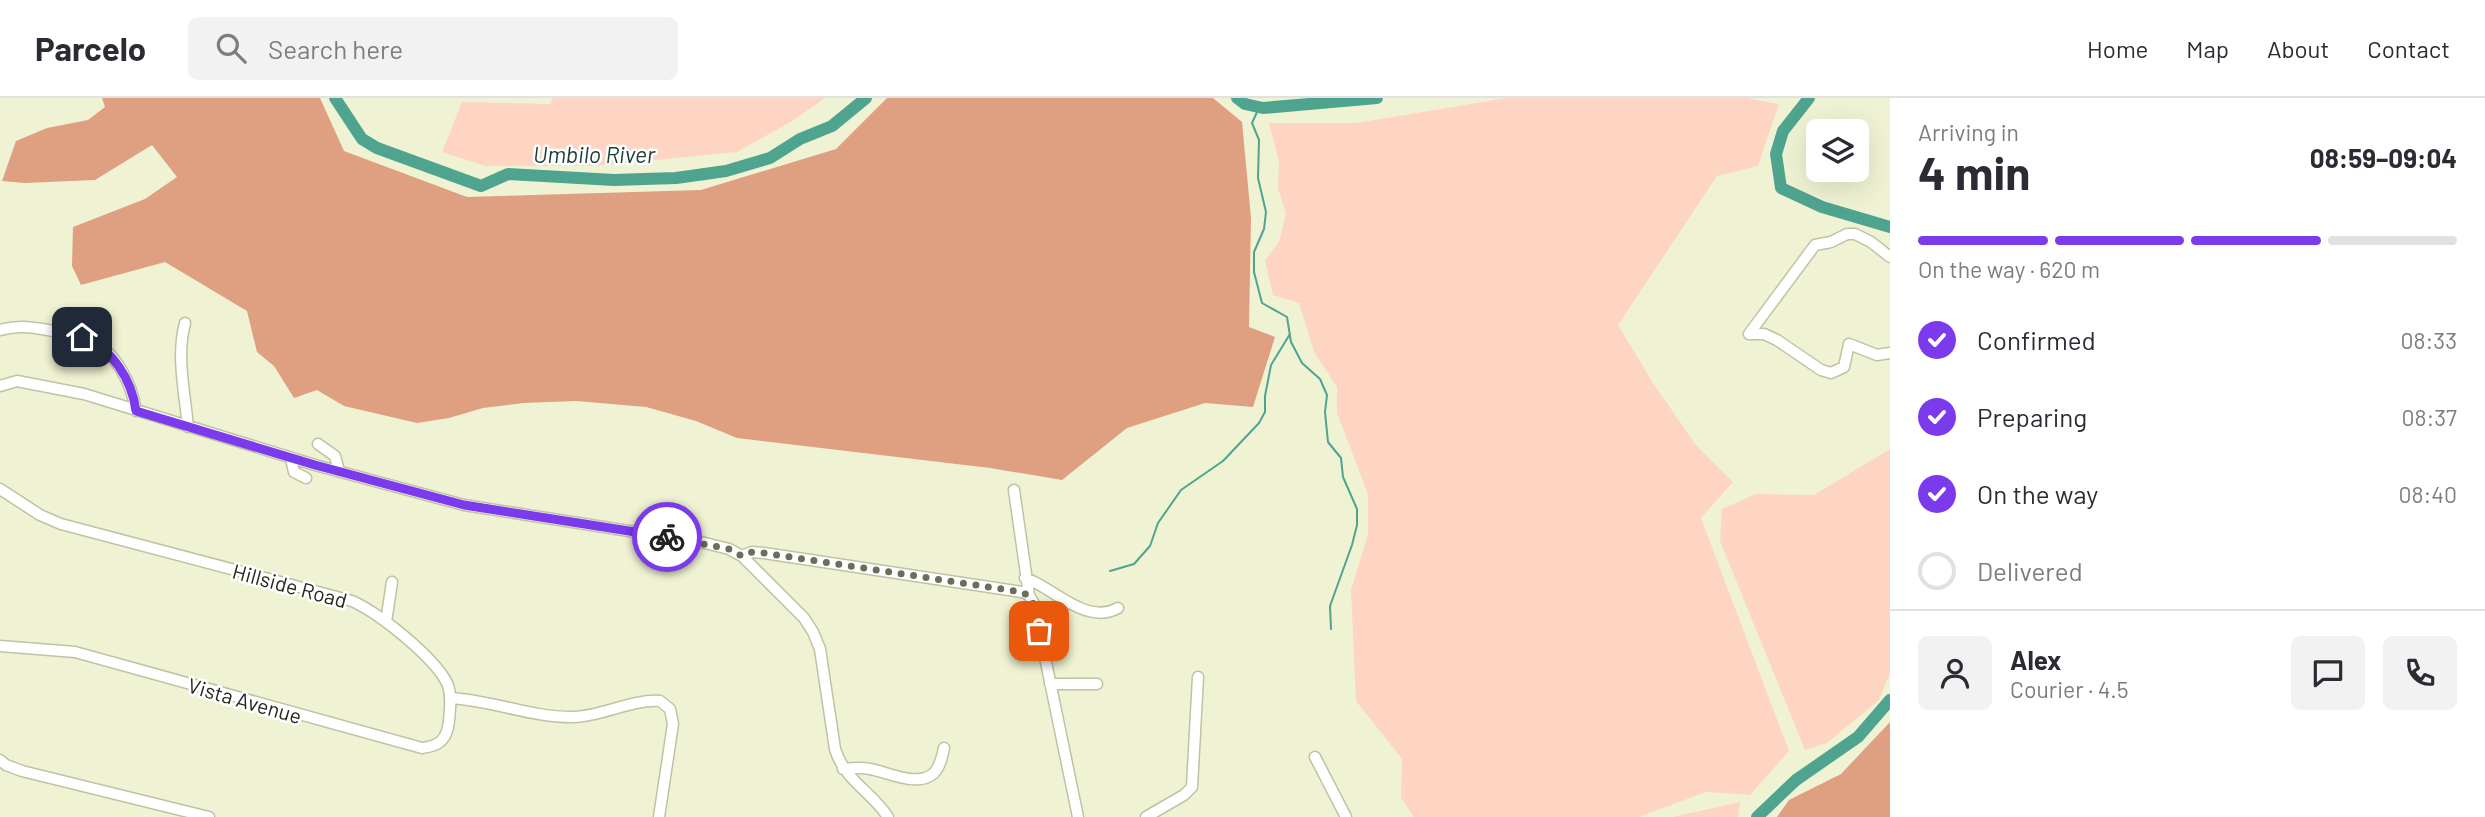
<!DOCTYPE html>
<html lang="en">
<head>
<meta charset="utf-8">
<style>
  body { margin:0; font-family:Barlow,sans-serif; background:#f2f2f3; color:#2b2b33; height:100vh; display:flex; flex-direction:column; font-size:26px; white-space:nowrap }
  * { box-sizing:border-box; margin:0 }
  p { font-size:23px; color:#7c7c81 }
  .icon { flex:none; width:38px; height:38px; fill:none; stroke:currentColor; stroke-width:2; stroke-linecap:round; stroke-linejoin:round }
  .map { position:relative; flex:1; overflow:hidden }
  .sheet { display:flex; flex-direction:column; background:#fff; width:595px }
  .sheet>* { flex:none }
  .fabs { position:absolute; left:1806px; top:21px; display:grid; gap:14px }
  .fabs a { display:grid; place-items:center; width:63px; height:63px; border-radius:10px; background:#fff; box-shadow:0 7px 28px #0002; font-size:35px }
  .pin { position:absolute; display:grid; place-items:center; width:60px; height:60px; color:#fff; margin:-30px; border-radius:14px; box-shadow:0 4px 10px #0006 }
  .courier { position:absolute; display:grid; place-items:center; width:70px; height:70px; margin:-35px; border:5px solid #7c3aed; border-radius:50%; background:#fff; color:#222; box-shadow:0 2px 9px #0007 }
  .summary em { font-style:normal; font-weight:700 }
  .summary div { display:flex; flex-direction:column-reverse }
  .summary { display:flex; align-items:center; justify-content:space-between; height:119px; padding:0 28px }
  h1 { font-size:46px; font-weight:700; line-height:52px }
  .bar { display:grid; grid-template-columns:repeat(4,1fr); gap:10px 7px; align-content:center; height:84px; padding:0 28px }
  .bar i { height:9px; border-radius:5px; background:#e1e1e2 }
  .bar .on { background:#7c3aed }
  .bar p { grid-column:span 4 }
  .line { display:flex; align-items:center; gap:18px; padding:0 28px; border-top:2px solid #e1e1e2 }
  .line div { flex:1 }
  .round { display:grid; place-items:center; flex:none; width:74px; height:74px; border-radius:10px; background:#f2f2f3 }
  ol { padding:0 28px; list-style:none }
  li { display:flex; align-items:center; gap:21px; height:77px }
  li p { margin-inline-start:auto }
  li .icon { padding:7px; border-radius:50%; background:#7c3aed; color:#fff; stroke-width:4 }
  li:last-child { color:#7c7c81 }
  li i { width:38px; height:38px; border:4px solid #e1e1e2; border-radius:50% }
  header { display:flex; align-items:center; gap:42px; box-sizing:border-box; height:98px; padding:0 35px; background:#fff; border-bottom:2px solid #e1e1e2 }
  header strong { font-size:33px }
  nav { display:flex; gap:38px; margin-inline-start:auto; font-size:24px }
  .search { width:490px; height:63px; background:#f2f2f3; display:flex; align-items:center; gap:18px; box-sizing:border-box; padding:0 24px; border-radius:10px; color:#7c7c81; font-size:26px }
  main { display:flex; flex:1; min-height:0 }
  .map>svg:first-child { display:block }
  .green { fill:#fed5c2 }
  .forest { fill:#df9f81 }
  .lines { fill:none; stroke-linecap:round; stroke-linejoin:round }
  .stream { stroke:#4fa490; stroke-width:2 }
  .river { stroke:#4fa490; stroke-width:12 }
  .minor-casing { stroke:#c0c2a4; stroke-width:13 }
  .minor { stroke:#fff; stroke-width:10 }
  .done { stroke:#6c6e5b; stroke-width:7; stroke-dasharray:0 12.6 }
  .route { stroke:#7c3aed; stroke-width:9 }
  .labels { text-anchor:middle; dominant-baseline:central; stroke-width:5; stroke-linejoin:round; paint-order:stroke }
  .street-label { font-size:21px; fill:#25261a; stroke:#fff }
  .water-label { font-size:23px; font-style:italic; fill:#1b4239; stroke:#fff }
</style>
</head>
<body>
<header>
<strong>Parcelo</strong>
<div class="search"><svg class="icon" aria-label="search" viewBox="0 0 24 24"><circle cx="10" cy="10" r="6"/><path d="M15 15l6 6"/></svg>Search here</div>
<nav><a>Home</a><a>Map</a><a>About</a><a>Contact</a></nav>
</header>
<main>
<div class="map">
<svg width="1890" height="719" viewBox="0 0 1890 719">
  <rect width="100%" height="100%" fill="#f0f3d3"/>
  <!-- green -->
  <path class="green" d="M553,0h272l-31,22 -57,32 -142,14h-110l-43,-14 20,-50 88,2z
    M1506,0h241l32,6 -21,62 -41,10 -99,149 35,58 43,62 37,37 -32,36 88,233 -39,44 -44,-3 -67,25h-225l-13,-19 1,-39 -46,-58 -5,-111 17,-56v-40l-31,-81v-26l-23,-35 -15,-49 -26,-8 -8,-35 14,-18 7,-29 -8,-24 1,-28 -10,-38h87z
    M1890,351v224l-11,27 -52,43 -22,7 -85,-209 2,-32 34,-15 58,1z
    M1740,704l-2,15h-65z"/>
  <!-- forest -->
  <path class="forest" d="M102,0h218l24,53 123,46 234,-7 135,-41 51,-51h326l29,24 9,96 -2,109 26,10 -22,70 -48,-4 -78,25 -65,52 -72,-12 -253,-30 -41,-17 -50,-14 -70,-6 -53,2 -40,5 -34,10 -32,5 -73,-17 -27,-16 -23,8 -20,-32 -17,-14 -10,-41 -82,-49 -84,23 -9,-19 1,-39 72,-28 32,-22 -25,-32 -57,35 -70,3 -23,-2 14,-40 31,-13 41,-8 17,-13z
    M1890,624v95h-113l12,-17 52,-26z"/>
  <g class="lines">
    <!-- stream -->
    <path class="stream" d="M1255,8l2,6 -5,11 7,17 -1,38 8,34 -2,17 -10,23v20l8,31 25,14 4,25 11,21 18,16 7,16 -2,17 3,30 13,16 2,19 14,32v16l-5,20 -22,61 1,23
      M1110,473l24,-7 16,-18 8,-23 23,-33 42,-29 36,-38 6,-11v-16l6,-31 19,-31"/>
    <!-- river -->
    <path class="river" d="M335,0l27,41 15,9 104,38 27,-12 106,6 62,-2 50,-7 44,-13 30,-19 32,-13 34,-28
      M1237,0l8,6 18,4 114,-10
      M1809,0l-26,33 -7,23 5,34 41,19 68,20
      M1757,719l39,-37 62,-43 32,-37"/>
    <defs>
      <path id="minor" d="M185,225c-9,33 0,71 3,104
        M0,232c17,-5 30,-3 48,0 14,3 29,4 42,10 26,12 42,44 46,71
        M1749,236l66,-89 16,-3 16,-8h8l16,8 19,15
        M1749,236h15l13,6 44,30 10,3 13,-6 5,-23 28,11 13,-2
        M0,288l17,-5 67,13 231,71 149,40 241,38 24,6 13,7 62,62 9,14 7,17 15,100c10,32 36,42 53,68
        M318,346l17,12 4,15
        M295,361l-3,4 2,9 12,6
        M0,391l40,26 21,9 291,77c27,12 82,56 95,82 5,11 3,26 2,38 -2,19 -10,25 -27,27l-347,-96 -75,-6
        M1014,392l15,105
        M742,458l10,-4 12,1 258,39 7,3 5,9 44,213
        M1025,480c28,9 61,48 93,30
        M386,524l6,-40
        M1050,586h47
        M450,600c41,2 83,20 124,19 30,-1 57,-18 86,-16l10,8 3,15 -14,93
        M1315,659l31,60
        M0,662l6,5 16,6 187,46
        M843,671c9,-1 18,-2 27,0 18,3 48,19 64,4 6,-6 8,-16 10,-25
        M1146,719l38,-22 8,-8 6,-110"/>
    </defs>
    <!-- minor casing -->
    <use href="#minor" class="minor-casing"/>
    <!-- minor -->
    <use href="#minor" class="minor"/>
  </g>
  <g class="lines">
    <!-- done -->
    <path class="done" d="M667,439l62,12 13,7 10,-4 12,1 258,39c15,7 14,25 17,39"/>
    <!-- route -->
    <path class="route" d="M82,239c30,11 50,43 54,74l179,54 149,40 203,32"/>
  </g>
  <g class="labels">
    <!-- street labels -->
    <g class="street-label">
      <text transform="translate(290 487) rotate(15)">Hillside Road</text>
      <text transform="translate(245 602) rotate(16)">Vista Avenue</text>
    </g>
    <!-- water labels -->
    <g class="water-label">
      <text x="594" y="56">Umbilo River</text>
    </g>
  </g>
</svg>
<div class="fabs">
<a><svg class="icon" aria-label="layers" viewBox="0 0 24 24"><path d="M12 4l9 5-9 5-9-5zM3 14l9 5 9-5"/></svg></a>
</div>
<div class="pin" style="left:1039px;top:533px;background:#ea580c"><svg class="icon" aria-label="bag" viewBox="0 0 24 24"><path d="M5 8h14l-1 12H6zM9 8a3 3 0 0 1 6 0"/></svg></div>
<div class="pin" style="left:82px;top:239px;background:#1f2937"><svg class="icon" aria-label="home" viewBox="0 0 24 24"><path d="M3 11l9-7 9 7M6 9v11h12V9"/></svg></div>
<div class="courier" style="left:667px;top:439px"><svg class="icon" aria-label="bike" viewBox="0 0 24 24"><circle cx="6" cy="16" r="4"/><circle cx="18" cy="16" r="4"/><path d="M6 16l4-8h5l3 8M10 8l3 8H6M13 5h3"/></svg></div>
</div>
<section class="sheet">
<div class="summary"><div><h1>4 min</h1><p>Arriving in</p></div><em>08:59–09:04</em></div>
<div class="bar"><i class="on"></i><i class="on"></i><i class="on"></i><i></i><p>On the way · 620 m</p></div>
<ol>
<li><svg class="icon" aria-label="check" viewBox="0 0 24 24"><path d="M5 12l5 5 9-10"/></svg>Confirmed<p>08:33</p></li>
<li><svg class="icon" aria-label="check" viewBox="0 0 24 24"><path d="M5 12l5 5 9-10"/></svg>Preparing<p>08:37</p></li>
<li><svg class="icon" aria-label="check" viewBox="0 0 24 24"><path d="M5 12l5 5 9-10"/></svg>On the way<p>08:40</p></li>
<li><i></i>Delivered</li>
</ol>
<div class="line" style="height:126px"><a class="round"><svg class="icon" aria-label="person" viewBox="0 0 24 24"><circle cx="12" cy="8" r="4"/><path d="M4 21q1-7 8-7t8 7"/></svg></a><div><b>Alex</b><p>Courier · 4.5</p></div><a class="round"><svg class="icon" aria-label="chat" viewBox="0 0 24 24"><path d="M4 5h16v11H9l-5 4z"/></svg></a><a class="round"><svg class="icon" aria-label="phone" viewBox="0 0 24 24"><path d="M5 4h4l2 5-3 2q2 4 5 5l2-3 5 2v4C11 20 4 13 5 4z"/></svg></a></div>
</section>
</main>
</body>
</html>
